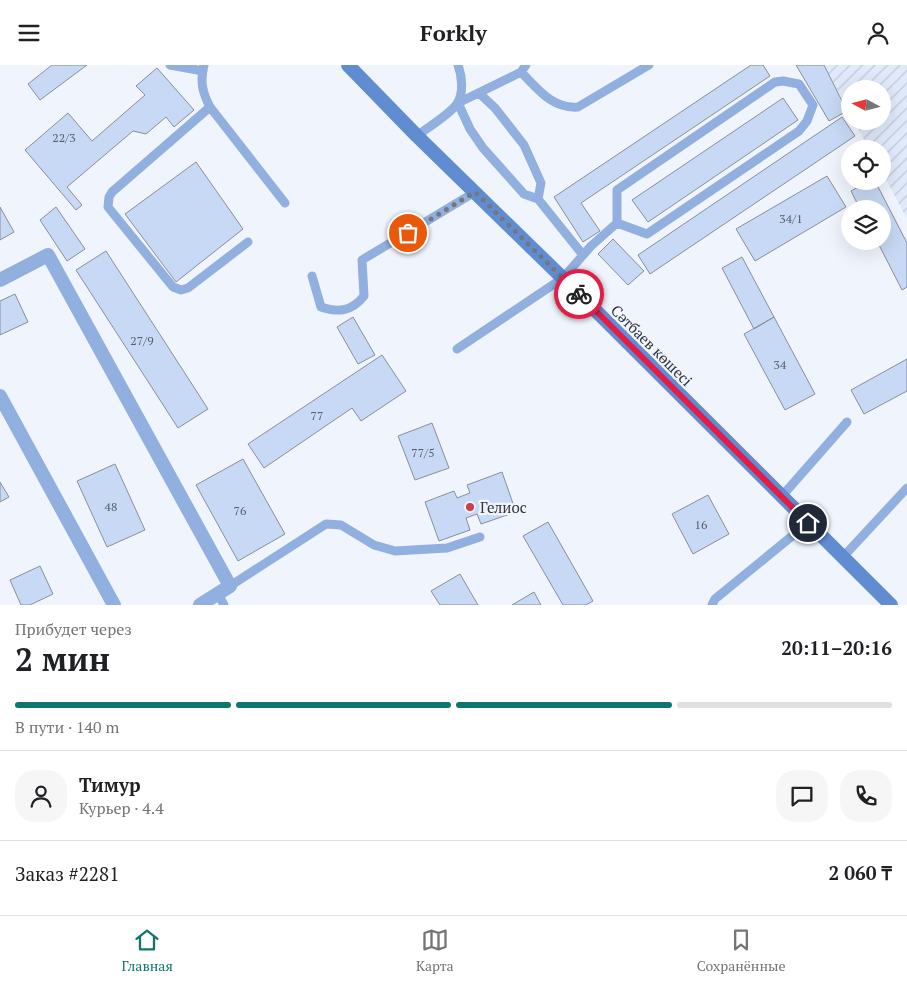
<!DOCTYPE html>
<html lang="ru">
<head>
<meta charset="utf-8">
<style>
  body { margin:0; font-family:"PT Serif",serif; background:#f6f6f6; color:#202124; height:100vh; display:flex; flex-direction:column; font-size:19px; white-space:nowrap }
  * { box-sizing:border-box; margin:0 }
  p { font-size:16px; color:#757577 }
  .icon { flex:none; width:28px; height:28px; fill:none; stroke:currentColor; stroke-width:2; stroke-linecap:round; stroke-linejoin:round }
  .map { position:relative; height:540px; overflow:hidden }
  .details { display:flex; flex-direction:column; background:#fff; flex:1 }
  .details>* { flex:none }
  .needle { width:32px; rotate:277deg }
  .tools { position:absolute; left:841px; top:15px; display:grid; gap:10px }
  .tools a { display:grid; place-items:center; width:50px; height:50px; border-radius:50%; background:#fff; box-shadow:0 5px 20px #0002; font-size:25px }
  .pin { position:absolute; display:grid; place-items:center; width:42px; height:42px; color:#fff; margin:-21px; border:2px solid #fff; border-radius:50%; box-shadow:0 1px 5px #0007 }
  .courier { position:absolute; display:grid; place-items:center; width:50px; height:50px; margin:-25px; border:4px solid #e11d48; border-radius:50%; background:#fff; color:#222; box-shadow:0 1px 6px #0007 }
  .head em { font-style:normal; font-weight:700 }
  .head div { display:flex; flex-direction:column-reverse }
  .head { display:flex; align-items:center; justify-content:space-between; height:85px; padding:0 15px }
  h1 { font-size:32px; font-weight:700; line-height:38px }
  .bar { display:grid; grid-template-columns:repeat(4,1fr); gap:8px 5px; align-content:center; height:60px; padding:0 15px }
  .bar i { height:6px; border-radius:4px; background:#e0e0e0 }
  .bar .active { background:#0f766e }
  .bar p { grid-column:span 4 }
  .line { display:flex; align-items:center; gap:12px; padding:0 15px; border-top:1px solid #e0e0e0 }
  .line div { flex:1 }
  .round { display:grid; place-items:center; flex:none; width:52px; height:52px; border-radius:20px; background:#f6f6f6 }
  header { display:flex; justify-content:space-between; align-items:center; height:65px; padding:0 15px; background:#fff; font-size:22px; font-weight:700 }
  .tab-bar { display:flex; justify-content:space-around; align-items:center; height:70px; border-top:1px solid #e0e0e0; background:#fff; font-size:14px; color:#757577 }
  .tab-bar a { display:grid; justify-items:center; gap:2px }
  .tab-bar .active { color:#0f766e }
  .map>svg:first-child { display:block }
  .industrial { fill:url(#industrial-furrows) }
  .building { fill:#c7d9f5; stroke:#888f9b }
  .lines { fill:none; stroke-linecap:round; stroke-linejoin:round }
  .service { stroke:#91afdf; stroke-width:9 }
  .minor { stroke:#91afdf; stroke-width:14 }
  .secondary { stroke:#608cd1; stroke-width:14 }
  .done { stroke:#74787e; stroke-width:5; stroke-dasharray:0 9 }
  .route { stroke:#e11d48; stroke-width:6 }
  .poi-dot { fill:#cd3d42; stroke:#f0f5fd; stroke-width:2 }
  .labels { text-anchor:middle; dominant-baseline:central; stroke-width:4.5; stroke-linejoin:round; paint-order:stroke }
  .number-label { font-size:12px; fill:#575e69 }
  .street-label { font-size:15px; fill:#32353a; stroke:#f0f5fd }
  .poi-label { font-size:15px; fill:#32353a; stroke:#f0f5fd; text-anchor:start }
</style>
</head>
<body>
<header><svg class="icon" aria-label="menu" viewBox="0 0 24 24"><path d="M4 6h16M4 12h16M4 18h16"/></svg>Forkly<svg class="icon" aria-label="person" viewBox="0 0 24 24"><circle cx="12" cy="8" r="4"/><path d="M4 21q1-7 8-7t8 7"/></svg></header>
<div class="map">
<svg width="907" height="540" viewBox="0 0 907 540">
  <defs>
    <pattern id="industrial-furrows" width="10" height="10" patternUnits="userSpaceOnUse" patternTransform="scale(1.25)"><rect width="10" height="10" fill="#e1eafa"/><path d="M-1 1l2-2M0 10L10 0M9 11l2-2" fill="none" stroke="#c2c9d7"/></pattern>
  </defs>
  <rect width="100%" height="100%" fill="#f0f5fd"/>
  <!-- industrial -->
  <path class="industrial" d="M828,0h79v154l-24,-45 -1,-25h-13l-15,-28h28v-32h-32v24l-25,-46z"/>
  <!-- building -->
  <path class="building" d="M52,0h35l-47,35 -12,-16z
    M751,0h12l7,11 -189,127 19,28 -17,11 -29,-45z
    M796,0h28l23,46 -18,10z
    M157,3l37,42 -20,17 -8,-10 -20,17 -13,-3 -66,56 15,18 -6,5 -51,-60 43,-37 24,28 53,-46 -9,-9z
    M783,33l15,22 -150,102 -16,-22z
    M842,52l13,19 -205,138 -12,-19z
    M196,97l47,67 -67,53 -51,-68z
    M827,111l19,31 -91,54 -19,-32z
    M869,116h6l32,62v44l-5,3 -25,-49h5v-32h-22l-9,-18z
    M0,142l14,25 -14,8z
    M56,142l29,42 -18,12 -27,-41z
    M613,174l31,32 -16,14 -30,-31z
    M106,186l102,158 -30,19 -102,-158z
    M742,192l32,60 -20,12 -32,-61z
    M15,229l13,28 -28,13v-34z
    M353,252l22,38 -17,9 -21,-37z
    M774,252l41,77 -30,16 -41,-76z
    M382,290l24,36 -45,30 -9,-13 -88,60 -16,-24z
    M907,294v32l-43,23 -13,-24z
    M432,358l17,45 -34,12 -17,-44z
    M243,394l42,75 -47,27 -42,-76z
    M115,399l30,66 -38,17 -30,-66z
    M502,407l14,40 -35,12 -4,-10 -11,4 4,12 -31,11 -14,-39 29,-11 3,7 13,-5 -3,-8z
    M0,417l9,15 -9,5z
    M708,430l21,39 -36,20 -21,-40z
    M548,457l45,79 -7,4h-23l-40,-69z
    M40,501l13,28 -23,11h-9l-11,-25z
    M460,509l18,31h-38l-9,-14z
    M534,527l7,13h-29z"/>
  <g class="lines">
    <!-- service -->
    <path class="service" d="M170,0l33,6
      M204,0c-4,16 -2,27 6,42l75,96
      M526,0l-5,7 -63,31 12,26 13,19 41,46 14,5 45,56
      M521,7c17,17 31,37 57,35l71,-42
      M479,28l16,15 29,37 17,38 -3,16
      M210,42l-98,85 -3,5 -1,10 65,80 8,3 7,-2 60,-46
      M417,71c11,-9 32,-21 40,-32 7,-11 5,-28 1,-39
      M312,211l9,31c18,6 31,4 43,-11l-2,-36 113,-68
      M457,284l106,-71 28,-32 26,-23v-33l158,-108 8,-1 16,3 14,21 -6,16 -8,10 -152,103 -30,-11
      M782,431l65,-74
      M843,492l64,-69
      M230,521l96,-62 15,1 33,20 21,6 52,-3 33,-11
      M218,529l6,11
      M712,540l3,-6 93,-76"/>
    <!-- minor -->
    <path class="minor" d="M0,215l48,-25 182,331 -30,19
      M0,331l114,209"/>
    <!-- secondary -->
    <path class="secondary" d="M348,0l69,71 160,156 314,313"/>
  </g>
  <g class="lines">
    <!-- done -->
    <path class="done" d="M408,168l67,-41 104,102"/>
    <!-- route -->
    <path class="route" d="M579,229l229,229"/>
  </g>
  <!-- markers -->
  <circle class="poi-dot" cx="470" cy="442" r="5"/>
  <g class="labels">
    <!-- number labels -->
    <g class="number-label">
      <text x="64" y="72">22/3</text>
      <text x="791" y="153">34/1</text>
      <text x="142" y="275">27/9</text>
      <text x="780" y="299">34</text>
      <text x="317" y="350">77</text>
      <text x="423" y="387">77/5</text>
      <text x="111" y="441">48</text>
      <text x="240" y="445">76</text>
      <text x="701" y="459">16</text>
    </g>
    <!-- street labels -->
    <g class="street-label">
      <text transform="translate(652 280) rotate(45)">Сәтбаев көшесі</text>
    </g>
    <!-- poi labels -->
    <g class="poi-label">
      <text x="480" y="442">Гелиос</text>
    </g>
  </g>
</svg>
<div class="tools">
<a><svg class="needle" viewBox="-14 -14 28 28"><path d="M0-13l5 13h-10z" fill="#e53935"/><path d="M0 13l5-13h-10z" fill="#757577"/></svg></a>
<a><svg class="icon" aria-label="locate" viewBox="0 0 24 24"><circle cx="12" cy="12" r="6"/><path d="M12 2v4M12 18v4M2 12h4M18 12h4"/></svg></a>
<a><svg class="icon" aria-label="layers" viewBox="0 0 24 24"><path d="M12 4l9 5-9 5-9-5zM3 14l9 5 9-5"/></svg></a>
</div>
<div class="pin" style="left:408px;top:168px;background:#ea580c"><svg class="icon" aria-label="bag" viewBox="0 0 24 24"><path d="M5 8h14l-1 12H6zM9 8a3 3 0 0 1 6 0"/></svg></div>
<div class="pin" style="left:808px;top:458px;background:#1f2937"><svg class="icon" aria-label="home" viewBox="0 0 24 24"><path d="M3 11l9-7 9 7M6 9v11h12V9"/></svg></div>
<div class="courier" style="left:579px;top:229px"><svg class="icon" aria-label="bike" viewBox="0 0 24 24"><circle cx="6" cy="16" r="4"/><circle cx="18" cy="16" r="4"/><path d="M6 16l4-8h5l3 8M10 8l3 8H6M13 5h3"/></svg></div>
</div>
<section class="details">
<div class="head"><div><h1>2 мин</h1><p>Прибудет через</p></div><em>20:11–20:16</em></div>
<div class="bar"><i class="active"></i><i class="active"></i><i class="active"></i><i></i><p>В пути · 140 m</p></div>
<div class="line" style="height:90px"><a class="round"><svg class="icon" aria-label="person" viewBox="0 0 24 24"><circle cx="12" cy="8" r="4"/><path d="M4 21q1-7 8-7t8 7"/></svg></a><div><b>Тимур</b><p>Курьер · 4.4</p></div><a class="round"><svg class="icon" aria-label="chat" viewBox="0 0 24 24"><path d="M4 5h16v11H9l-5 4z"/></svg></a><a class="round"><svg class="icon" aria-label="phone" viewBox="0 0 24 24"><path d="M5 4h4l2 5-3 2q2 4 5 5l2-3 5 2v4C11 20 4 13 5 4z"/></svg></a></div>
<div class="line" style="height:65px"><div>Заказ #2281</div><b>2 060 ₸</b></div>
</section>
<nav class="tab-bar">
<a class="active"><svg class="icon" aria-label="home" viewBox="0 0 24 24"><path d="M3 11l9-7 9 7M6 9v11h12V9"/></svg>Главная</a>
<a><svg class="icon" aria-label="map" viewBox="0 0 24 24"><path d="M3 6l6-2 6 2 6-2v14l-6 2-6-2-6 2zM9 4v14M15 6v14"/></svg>Карта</a>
<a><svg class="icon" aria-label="saved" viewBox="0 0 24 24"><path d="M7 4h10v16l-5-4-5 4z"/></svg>Сохранённые</a>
</nav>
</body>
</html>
